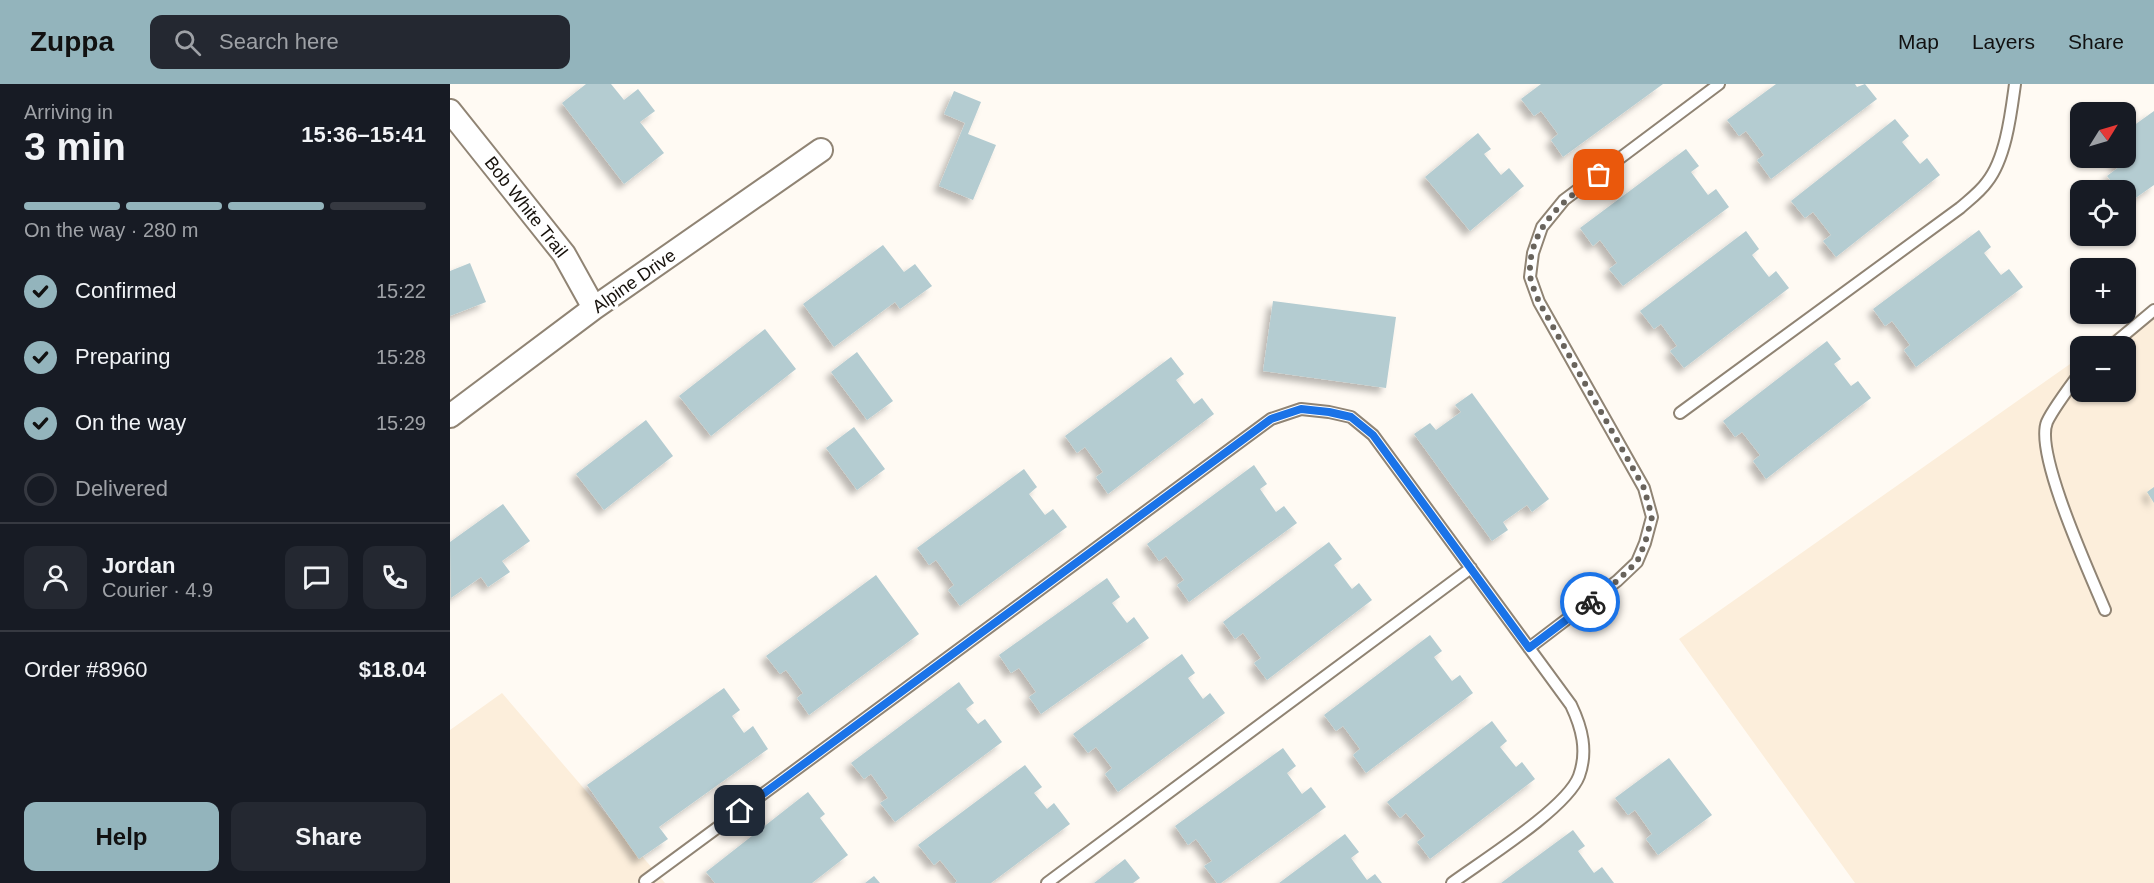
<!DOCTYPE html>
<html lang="en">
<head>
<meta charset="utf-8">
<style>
  body { margin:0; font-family:Helvetica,sans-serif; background:#242831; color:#f1f3f6; height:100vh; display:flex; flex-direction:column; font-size:22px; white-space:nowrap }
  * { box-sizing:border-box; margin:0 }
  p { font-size:20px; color:#9ea1a6 }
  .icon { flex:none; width:33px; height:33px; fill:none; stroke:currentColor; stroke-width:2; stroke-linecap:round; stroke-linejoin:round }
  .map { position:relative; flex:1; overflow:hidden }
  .side { display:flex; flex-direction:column; background:#171b24; width:450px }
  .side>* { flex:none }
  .needle { width:39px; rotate:53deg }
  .controls { position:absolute; left:1620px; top:18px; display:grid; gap:12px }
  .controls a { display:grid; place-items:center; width:66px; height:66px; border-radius:12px; background:#171b24; box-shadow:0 2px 4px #0004; font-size:30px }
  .pin { position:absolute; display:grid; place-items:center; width:51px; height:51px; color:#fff; margin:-26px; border-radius:12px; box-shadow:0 3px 9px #0006 }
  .courier { position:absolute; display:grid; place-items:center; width:60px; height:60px; margin:-30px; border:4px solid #1a73e8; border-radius:50%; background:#fff; color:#222; box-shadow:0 2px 8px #0007 }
  .headline em { font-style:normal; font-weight:700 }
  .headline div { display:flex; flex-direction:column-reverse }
  .headline { display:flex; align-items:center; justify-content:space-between; height:102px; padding:0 24px }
  h1 { font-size:39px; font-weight:700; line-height:45px }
  .bar { display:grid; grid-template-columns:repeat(4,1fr); gap:9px 6px; align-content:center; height:72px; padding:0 24px }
  .bar i { height:8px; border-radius:4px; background:#363941 }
  .bar .on { background:#93b4bc }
  .bar p { grid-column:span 4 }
  .line { display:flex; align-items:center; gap:15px; padding:0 24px; border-top:2px solid #363941 }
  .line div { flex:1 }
  .round { display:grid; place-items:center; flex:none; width:63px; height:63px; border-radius:12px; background:#242831 }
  ol { padding:0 24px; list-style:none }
  li { display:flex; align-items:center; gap:18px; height:66px }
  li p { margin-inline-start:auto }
  li .icon { padding:6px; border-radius:50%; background:#93b4bc; color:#111; stroke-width:4 }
  li:last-child { color:#9ea1a6 }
  li i { width:33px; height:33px; border:3px solid #363941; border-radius:50% }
  .button { display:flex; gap:12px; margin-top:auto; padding:12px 24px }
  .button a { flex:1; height:69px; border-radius:12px; background:#93b4bc; color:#111; font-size:24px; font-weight:700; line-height:69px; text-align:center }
  .button a+a { background:#242831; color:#f1f3f6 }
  header { display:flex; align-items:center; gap:36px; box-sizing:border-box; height:84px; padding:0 30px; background:#93b4bc; color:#111 }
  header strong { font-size:28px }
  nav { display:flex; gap:33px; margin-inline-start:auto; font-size:21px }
  .search { width:420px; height:54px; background:#242831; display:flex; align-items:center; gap:15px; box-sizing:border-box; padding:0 21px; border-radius:12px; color:#9ea1a6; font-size:22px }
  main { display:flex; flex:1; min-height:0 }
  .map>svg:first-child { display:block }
  .built { fill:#fceedb }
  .building { fill:#b4ccd1; filter:url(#shadow) }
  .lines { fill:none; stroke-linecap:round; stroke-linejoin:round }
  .service-casing { stroke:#908474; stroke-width:14 }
  .minor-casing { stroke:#908474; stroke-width:26 }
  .service { stroke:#fff; stroke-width:10 }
  .minor { stroke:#fff; stroke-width:22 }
  .done { stroke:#68635c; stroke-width:6; stroke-dasharray:0 10.8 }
  .route { stroke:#1a73e8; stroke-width:8 }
  .labels { text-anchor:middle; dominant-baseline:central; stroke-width:6; stroke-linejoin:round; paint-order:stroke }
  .street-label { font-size:18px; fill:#16110b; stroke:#fff }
</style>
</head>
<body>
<header>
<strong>Zuppa</strong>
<div class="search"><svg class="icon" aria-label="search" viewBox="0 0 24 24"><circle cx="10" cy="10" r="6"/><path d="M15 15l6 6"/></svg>Search here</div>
<nav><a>Map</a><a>Layers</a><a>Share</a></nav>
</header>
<main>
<section class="side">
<div class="headline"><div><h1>3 min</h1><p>Arriving in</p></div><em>15:36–15:41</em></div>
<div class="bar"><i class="on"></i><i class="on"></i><i class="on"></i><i></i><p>On the way · 280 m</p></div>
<ol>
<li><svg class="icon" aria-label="check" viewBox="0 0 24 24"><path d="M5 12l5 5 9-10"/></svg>Confirmed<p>15:22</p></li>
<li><svg class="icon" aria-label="check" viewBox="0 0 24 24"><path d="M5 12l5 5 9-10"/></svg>Preparing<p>15:28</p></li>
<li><svg class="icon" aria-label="check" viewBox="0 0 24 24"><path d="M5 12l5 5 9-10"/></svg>On the way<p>15:29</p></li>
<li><i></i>Delivered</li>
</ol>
<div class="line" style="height:108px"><a class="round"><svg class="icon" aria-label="person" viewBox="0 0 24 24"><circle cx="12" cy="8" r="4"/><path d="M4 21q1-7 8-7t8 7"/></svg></a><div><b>Jordan</b><p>Courier · 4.9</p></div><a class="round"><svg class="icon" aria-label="chat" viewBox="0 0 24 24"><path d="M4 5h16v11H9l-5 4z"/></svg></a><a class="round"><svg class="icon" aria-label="phone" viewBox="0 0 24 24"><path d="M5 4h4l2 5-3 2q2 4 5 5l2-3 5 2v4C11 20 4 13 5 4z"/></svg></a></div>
<div class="line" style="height:78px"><div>Order #8960</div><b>$18.04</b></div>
<div class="button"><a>Help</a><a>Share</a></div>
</section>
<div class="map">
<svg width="1704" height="799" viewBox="0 0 1704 799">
  <defs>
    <filter id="shadow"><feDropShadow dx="-5.5" dy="5.5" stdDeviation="3" flood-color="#0004"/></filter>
  </defs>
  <rect width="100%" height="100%" fill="#fffaf3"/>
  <!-- built -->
  <path class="built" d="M1704,222v577h-299l-176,-244 401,-282v35h46v-46h-30z
    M52,609l163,190h-215v-153z"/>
  <!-- building -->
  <path class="building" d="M136,0h25l13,16 14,-11 17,22 -15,11 24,31 -40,31 -62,-81z
    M1091,0h122l-100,73 -12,-17 7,-6 -17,-23 -7,5 -13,-17z
    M1326,0h79l2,3 8,-3 12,15 -106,80 -14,-19 7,-5 -18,-24 -7,5 -12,-16z
    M504,7l27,11 -13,32 28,11 -23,55 -34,-14 26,-63 -21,-9z
    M1704,27v74l-27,19 -1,-14h-8l-11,-14 12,-9 -7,-9h14v-27z
    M1445,35l14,17 -7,6 18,22 7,-6 13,17 -104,82 -13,-16 8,-6 -18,-23 -8,6 -14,-17z
    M1028,49l13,16 -7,5 17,21 8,-7 15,18 -54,45 -45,-54z
    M1236,65l13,17 -8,6 17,23 8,-6 13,18 -106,79 -14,-17 8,-6 -17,-23 -7,6 -13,-18z
    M1529,146l12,17 -7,6 17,22 8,-6 14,18 -107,80 -12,-17 6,-5 -18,-24 -7,5 -12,-17z
    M1296,147l13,18 -7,6 17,22 7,-6 13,17 -105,80 -14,-17 7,-5 -16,-22 -7,5 -14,-18z
    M433,161l21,27 11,-8 17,22 -32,23 -5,-7 -61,45 -31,-43z
    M20,179l16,39 -36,14v-45z
    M823,217l123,16 -10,71 -123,-17z
    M315,245l31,40 -85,67 -32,-40z
    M1377,257l14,18 -7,5 17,22 7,-5 13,17 -105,81 -13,-18 7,-6 -18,-23 -7,5 -12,-16z
    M407,268l36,49 -26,19 -36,-48z
    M721,273l13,17 -8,6 18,24 8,-6 12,16 -106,80 -12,-17 7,-5 -18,-25 -8,6 -12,-17z
    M1022,309l77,106 -17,13 -5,-7 -24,17 5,8 -16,11 -78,-107 16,-11 6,7 25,-18 -6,-7z
    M196,336l27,36 -69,54 -28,-36z
    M404,343l31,42 -28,21 -31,-42z
    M804,381l13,19 -7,5 16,23 8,-6 13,17 -108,79 -12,-17 7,-5 -18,-24 -7,5 -12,-17z
    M574,385l13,18 -8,7 16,21 8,-6 14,18 -107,79 -12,-16 6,-5 -18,-25 -7,5 -12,-17z
    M1704,403v16l-7,-11z
    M53,420l27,37 -28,20 8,11 -22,15 -7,-10 -30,21 -1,-56z
    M879,458l13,17 -8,6 18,24 7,-6 13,17 -105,80 -13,-17 7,-5 -18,-25 -8,6 -12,-17z
    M426,491l43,59 -110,81 -12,-17 6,-5 -17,-23 -6,4 -14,-18z
    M657,494l13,19 -8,6 15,20 7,-6 15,21 -108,76 -12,-17 7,-5 -17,-24 -8,5 -12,-18z
    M980,551l12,16 -8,6 18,24 8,-6 13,18 -107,80 -13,-18 7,-6 -17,-23 -7,5 -12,-16z
    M732,570l13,19 -7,5 15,21 7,-6 15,20 -107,79 -13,-18 7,-6 -16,-21 -8,6 -15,-19z
    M509,598l15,21 -8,6 12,15 7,-5 17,23 -107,80 -15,-19 8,-5 -17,-24 -7,5 -13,-16z
    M274,604l16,22 -8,6 12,17 9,-7 15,23 -109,78 9,12 -29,20 -52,-74z
    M1042,637l15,20 -7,6 16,20 6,-5 13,17 -105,80 -13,-17 8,-6 -19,-23 -6,5 -13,-16z
    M833,664l13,18 -9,7 15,21 9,-7 15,20 -105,76h-4l-13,-17 8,-5 -16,-22 -8,6 -13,-19z
    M1219,674l43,57 -54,40 -12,-16 6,-5 -17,-24 -7,5 -13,-17z
    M575,681l17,22 -8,6 13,16 7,-6 16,21 -79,59h-36l2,-2 -17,-21 -6,5 -16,-20z
    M358,708l17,22 -5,4 28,37 -36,28h-97l-9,-11z
    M1123,746l12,16 -7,5 16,22 8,-6 12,16h-113z
    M895,750l14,18 -8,6 16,22 8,-6 7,9h-103z
    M675,775l15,19 -7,5h-39z
    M424,792l6,7h-15z"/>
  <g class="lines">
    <defs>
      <path id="service" d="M1661,262l43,-36
        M1630,289c-9,12 -27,36 -33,49 -13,31 44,154 58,188
        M1230,329l280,-205c9,-8 20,-16 27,-26 19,-24 24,-69 28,-98
        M1079,564l88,-67 20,-19 8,-19 7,-26 -8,-29 -105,-186 -9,-25 3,-24 9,-26 22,-27 155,-116
        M195,797l626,-462 30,-10 28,3 22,5 22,18 198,270c11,23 17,46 8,71 -12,32 -97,85 -127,107
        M597,799l424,-315"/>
      <path id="minor" d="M0,27l114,143 30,54
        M0,332l144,-108 227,-158"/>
    </defs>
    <!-- service casing -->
    <use href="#service" class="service-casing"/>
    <!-- minor casing -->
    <use href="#minor" class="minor-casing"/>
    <!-- service -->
    <use href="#service" class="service"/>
    <!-- minor -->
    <use href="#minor" class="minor"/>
  </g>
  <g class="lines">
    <!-- done -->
    <path class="done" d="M1140,518l27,-21 20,-19 8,-19 7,-26 -8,-29 -105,-186c-3,-8 -8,-18 -9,-27 -2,-48 34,-75 69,-100"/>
    <!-- route -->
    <path class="route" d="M290,727l531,-392 30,-10 28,3 22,5 22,18 156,213 61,-46"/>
  </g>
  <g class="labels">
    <!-- street labels -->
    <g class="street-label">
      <text transform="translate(76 123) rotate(52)">Bob White Trail</text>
      <text transform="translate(184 197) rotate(-35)">Alpine Drive</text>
    </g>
  </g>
</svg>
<div class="controls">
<a><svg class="needle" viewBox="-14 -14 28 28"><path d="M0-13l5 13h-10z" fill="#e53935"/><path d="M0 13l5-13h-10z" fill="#9ea1a6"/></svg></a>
<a><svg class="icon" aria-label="locate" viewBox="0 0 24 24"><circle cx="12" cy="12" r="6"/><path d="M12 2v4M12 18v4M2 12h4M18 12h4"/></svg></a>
<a>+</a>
<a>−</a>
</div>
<div class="pin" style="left:1149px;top:91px;background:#ea580c"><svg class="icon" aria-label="bag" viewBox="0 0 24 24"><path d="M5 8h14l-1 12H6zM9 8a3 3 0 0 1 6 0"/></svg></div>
<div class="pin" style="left:290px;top:727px;background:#1f2937"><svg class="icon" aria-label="home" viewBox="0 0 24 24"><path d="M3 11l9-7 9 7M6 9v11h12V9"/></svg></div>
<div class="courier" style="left:1140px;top:518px"><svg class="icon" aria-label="bike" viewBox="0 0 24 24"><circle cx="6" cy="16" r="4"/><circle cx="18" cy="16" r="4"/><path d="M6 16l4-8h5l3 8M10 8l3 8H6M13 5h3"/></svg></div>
</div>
</main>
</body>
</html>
